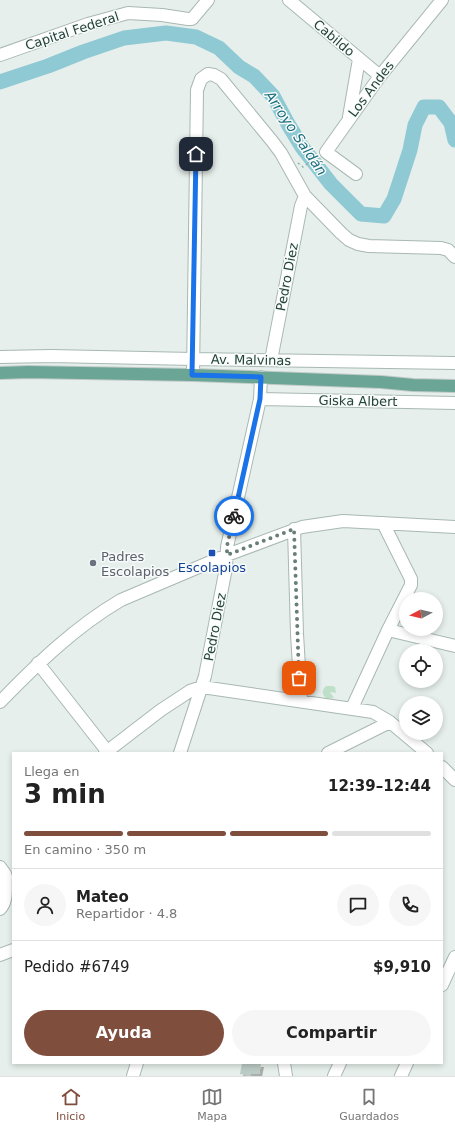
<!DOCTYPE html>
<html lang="es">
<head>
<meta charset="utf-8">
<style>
  body { margin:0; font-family:"DejaVu Sans",sans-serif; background:#f6f6f6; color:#222; height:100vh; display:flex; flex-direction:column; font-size:15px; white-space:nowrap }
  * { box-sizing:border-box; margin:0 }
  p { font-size:13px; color:#767676 }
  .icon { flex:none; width:22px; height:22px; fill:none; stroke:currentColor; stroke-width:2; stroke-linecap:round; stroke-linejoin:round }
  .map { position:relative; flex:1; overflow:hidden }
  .drawer { position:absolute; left:12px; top:752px; width:431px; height:312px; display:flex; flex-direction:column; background:#fff; border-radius:0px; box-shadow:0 2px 6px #0003 }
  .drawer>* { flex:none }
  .needle { width:26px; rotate:263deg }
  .controls { position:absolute; left:399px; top:592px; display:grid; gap:8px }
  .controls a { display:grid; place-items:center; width:44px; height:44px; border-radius:50%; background:#fff; box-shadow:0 2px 6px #0003; font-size:20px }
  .pin { position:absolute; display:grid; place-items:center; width:34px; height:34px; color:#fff; margin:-17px; border-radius:8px; box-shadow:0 2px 6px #0006 }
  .courier { position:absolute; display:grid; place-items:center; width:40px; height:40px; margin:-20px; border:3px solid #1a73e8; border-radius:50%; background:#fff; color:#222; box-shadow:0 1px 5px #0007 }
  .head em { font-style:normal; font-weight:600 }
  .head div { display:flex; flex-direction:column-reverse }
  .head { display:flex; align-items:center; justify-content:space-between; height:68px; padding:0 12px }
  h1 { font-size:26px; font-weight:600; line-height:30px }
  .bar { display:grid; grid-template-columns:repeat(4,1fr); gap:6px 4px; align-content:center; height:48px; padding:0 12px }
  .bar i { height:5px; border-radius:3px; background:#e0e0e0 }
  .bar .on { background:#804e3d }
  .bar p { grid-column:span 4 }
  .line { display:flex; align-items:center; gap:10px; padding:0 12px; border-top:1px solid #e0e0e0 }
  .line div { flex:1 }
  .round { display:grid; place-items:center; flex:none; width:42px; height:42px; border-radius:21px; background:#f6f6f6 }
  .action { display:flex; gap:8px; margin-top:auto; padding:8px 12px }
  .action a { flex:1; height:46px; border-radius:24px; background:#804e3d; color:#fff; font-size:16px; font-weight:600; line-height:46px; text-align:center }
  .action a+a { background:#f6f6f6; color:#222 }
  .menu { display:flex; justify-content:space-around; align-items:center; height:56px; border-top:1px solid #e0e0e0; background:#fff; font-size:11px; color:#767676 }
  .menu a { display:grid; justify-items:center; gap:2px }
  .menu .on { color:#804e3d }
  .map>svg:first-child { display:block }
  .green { fill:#bfe0c8 }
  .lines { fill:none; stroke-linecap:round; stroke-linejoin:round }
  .river { stroke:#8ec9d4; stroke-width:15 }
  .building { fill:#bbcac4; filter:url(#shadow) }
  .minor-casing { stroke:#a8b8b2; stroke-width:14 }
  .major-casing { stroke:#c2cac8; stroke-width:14 }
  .path { stroke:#86b3a5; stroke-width:1.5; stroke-dasharray:2 3; stroke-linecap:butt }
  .minor { stroke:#fff; stroke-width:12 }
  .major { stroke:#6aa596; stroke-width:12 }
  .done { stroke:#687f78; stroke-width:4; stroke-dasharray:0 7.2 }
  .route { stroke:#1a73e8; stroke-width:5 }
  .transit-dot { fill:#1a4fb4; stroke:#f7fbf9; stroke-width:1.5 }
  .worship-dot { fill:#6b7280; stroke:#f7fbf9; stroke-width:1.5 }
  .labels { text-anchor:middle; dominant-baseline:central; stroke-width:3; stroke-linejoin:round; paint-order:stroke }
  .street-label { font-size:13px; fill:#24423a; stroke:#f7fbf9 }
  .worship-label { font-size:13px; fill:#5b616d; stroke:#f7fbf9; text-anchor:start }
  .transit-label { font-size:13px; fill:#164399; stroke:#f7fbf9 }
  .water-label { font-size:14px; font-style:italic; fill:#1c6f80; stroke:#f7fbf9 }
</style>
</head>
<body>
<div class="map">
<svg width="455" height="1076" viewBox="0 0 455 1076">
  <defs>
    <filter id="shadow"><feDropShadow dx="3" dy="3" stdDeviation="0" flood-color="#0004"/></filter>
  </defs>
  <rect width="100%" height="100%" fill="#e6efeb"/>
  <!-- green -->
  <path class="green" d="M326,686h6l3,1 1,6 -6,-1 4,6 -7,1c-5,-4 -6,-8 -1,-13z"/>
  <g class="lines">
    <!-- river -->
    <path class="river" d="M0,82l48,-16 35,-14 41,-14 42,-5 30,4 23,11 20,19 15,9 19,20 15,28 14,23 29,37 30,30 23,2 10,-17 16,-49 5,-25 9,-18h15l12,16 4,17"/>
  </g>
  <!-- building -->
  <path class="building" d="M242,1063l19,1 -2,10 -8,-1 -1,3 -10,-2z"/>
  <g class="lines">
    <defs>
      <path id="minor" d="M289,0l91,76
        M0,55l88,-31 40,-11 34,2 26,4h4l16,-19
        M349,117l10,-58
        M356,174l-30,-22 54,-76 62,-76
        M0,357l51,-1 142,3 262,4
        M271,360l30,-154 4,-10
        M193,375l4,-285 4,-11 7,-5 6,1 7,4 51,62 9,12 24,43 36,37 8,7 9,4 11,2 72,2 7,2 7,7
        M260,399l195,4
        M294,529l3,105 4,66
        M388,630l67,16
        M38,663l69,88
        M0,702c37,-38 75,-75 121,-102l106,-45 75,-28 41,-6 112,6
        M352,708l36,-78 23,-45v-6l-28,-56
        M105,753l56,-43 29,-19 12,-4 171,25 17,10 37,31
        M180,753l25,-77 21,-108 1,-21 33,-148 1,-22
        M328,753l62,-31
        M442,767l13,13
        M0,867l5,7 1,3c-1,11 2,24 -6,32
        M0,955l13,-5
        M442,985l13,-28
        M284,1063l2,13
        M133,1076l4,-13
        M334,1076l6,-13
        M401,1076l6,-13"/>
      <path id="major" d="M0,373l28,-1 165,3 188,7 32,3 42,1"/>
    </defs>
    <!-- minor casing -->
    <use href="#minor" class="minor-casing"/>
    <!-- major casing -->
    <use href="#major" class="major-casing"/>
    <!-- path -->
    <path class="path" d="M298,163l5,4 15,-11"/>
    <!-- minor -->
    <use href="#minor" class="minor"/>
    <!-- major -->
    <use href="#major" class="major"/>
  </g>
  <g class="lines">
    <!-- done -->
    <path class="done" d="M234,516l-7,30v9l67,-26 5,149"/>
    <!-- route -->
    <path class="route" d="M196,154l-4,221 69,2 -1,22 -26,117"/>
  </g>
  <!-- markers -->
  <rect class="transit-dot" x="208" y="549" width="8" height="8" rx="2"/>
  <circle class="worship-dot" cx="93" cy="563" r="4"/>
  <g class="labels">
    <!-- street labels -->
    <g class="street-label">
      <text transform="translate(72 31) rotate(-18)">Capital Federal</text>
      <text transform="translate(334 38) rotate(40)">Cabildo</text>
      <text transform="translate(371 89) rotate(-53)">Los Andes</text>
      <text transform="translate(287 277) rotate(-79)">Pedro Diez</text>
      <text transform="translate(251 360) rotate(1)">Av. Malvinas</text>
      <text transform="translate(358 401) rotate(1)">Giska Albert</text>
      <text transform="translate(215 627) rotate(-79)">Pedro Diez</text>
    </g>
    <!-- worship labels -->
    <g class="worship-label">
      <text x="101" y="556">Padres<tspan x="101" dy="15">Escolapios</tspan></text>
    </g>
    <!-- transit labels -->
    <g class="transit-label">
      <text x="212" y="567">Escolapios</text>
    </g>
    <!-- water labels -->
    <g class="water-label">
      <text transform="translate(296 133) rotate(56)">Arroyo Saldán</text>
    </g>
  </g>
</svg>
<div class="controls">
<a><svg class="needle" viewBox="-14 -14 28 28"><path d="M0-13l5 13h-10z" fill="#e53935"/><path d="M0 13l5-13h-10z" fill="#767676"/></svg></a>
<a><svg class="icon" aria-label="locate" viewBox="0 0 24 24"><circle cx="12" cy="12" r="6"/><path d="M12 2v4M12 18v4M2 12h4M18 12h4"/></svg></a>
<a><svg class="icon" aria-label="layers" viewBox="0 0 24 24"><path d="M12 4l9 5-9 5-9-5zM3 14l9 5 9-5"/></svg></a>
</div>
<div class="pin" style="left:299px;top:678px;background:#ea580c"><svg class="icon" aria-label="bag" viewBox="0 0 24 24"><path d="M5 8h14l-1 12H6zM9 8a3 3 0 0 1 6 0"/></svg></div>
<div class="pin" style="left:196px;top:154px;background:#1f2937"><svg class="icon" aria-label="home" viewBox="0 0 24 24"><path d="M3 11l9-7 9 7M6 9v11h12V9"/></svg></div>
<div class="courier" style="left:234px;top:516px"><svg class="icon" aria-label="bike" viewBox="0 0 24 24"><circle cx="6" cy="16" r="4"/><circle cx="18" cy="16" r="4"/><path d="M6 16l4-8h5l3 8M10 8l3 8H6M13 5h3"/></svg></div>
<section class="drawer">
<div class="head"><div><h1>3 min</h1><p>Llega en</p></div><em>12:39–12:44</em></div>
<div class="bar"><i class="on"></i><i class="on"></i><i class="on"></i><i></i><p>En camino · 350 m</p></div>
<div class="line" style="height:72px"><a class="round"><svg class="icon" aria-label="person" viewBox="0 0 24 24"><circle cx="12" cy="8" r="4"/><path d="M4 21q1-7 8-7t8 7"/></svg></a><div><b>Mateo</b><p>Repartidor · 4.8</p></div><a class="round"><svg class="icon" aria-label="chat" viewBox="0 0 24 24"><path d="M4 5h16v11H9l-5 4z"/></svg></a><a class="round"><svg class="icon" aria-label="phone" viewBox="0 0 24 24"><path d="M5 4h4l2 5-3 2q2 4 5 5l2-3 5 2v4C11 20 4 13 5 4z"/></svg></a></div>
<div class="line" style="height:52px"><div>Pedido #6749</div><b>$9,910</b></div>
<div class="action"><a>Ayuda</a><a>Compartir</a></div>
</section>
</div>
<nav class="menu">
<a class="on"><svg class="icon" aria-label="home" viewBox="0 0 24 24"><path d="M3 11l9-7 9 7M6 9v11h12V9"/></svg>Inicio</a>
<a><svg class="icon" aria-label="map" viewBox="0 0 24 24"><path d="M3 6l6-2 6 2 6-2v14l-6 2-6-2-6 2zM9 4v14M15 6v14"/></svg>Mapa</a>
<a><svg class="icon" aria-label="saved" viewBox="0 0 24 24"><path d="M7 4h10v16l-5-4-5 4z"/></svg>Guardados</a>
</nav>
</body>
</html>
